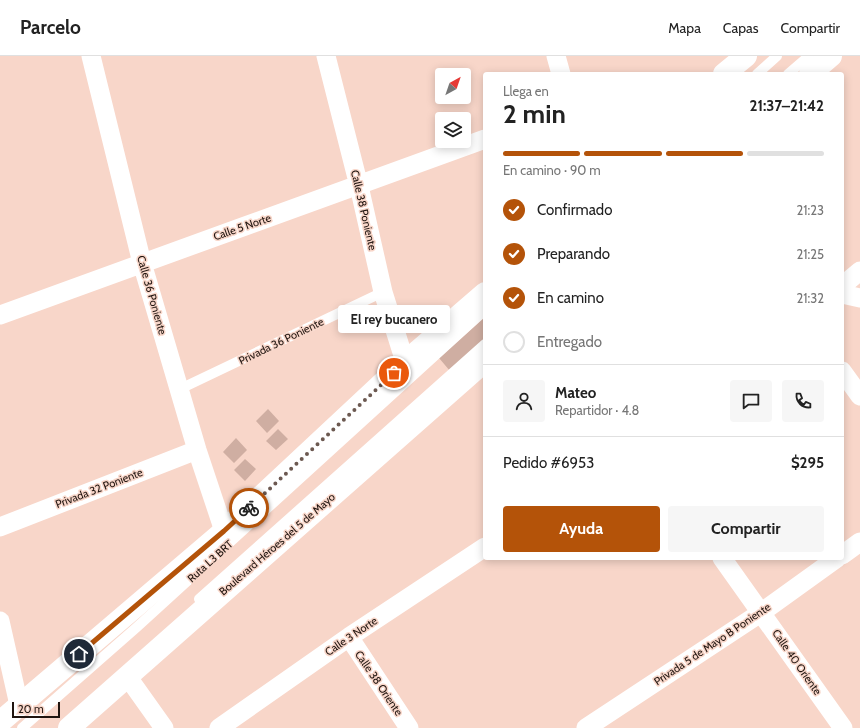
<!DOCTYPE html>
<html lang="es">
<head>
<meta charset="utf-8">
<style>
  body { margin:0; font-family:Cabin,sans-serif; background:#f6f6f6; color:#222; height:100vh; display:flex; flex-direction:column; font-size:15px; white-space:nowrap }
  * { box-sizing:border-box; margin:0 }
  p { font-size:13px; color:#767676 }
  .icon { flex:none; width:22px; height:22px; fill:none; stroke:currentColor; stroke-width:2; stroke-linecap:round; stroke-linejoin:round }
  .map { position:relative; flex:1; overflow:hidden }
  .sheet { position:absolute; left:483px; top:16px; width:361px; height:488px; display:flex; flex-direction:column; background:#fff; border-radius:4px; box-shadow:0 2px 10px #0003 }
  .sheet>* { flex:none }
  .needle { width:26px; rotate:40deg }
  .fabs { position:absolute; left:435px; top:12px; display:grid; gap:8px }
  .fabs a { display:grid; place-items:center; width:36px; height:36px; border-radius:4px; background:#fff; box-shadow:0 2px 10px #0003; font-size:20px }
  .scale { position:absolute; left:12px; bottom:10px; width:48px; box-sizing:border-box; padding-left:4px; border:2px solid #201510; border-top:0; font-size:11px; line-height:14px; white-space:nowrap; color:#201510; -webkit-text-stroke:3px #f8d6c9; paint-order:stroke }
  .pin { position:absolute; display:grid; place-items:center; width:34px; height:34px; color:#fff; margin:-17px; border:2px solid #fff; border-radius:50%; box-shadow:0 1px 4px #0007 }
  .courier { position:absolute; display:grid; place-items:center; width:40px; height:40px; margin:-20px; border:3px solid #b45309; border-radius:50%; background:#fff; color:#222; box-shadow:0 1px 5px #0007 }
  .bubble { position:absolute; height:28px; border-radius:4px; background:#fff; box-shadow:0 2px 10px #0003; font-size:13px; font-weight:700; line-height:28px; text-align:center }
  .overview em { font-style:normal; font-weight:700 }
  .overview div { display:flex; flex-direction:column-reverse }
  .overview { display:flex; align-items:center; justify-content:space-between; height:68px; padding:0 20px }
  h1 { font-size:26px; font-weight:700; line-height:30px }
  .bar { display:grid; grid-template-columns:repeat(4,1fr); gap:6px 4px; align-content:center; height:48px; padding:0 20px }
  .bar i { height:5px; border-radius:3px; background:#e0e0e0 }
  .bar .on { background:#b45309 }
  .bar p { grid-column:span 4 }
  .line { display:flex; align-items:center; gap:10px; padding:0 20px; border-top:1px solid #e0e0e0 }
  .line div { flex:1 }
  .round { display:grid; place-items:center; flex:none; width:42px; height:42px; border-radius:4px; background:#f6f6f6 }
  ol { padding:0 20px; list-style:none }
  li { display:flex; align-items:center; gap:12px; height:44px }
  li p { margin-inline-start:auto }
  li .icon { padding:4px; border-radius:50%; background:#b45309; color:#fff; stroke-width:4 }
  li:last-child { color:#767676 }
  li i { width:22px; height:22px; border:2px solid #e0e0e0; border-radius:50% }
  .primary-button { display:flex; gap:8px; margin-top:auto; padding:8px 20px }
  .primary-button a { flex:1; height:46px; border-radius:4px; background:#b45309; color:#fff; font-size:16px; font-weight:700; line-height:46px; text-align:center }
  .primary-button a+a { background:#f6f6f6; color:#222 }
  header { display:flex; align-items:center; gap:24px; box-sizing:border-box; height:56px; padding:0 20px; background:#fff; border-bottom:1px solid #e0e0e0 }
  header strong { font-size:19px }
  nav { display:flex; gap:22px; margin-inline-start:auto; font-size:14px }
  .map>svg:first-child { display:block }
  .building { fill:#cfaea2 }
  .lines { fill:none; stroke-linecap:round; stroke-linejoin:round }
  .service { stroke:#fff; stroke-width:10 }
  .minor { stroke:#fff; stroke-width:19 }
  .primary { stroke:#fff; stroke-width:22 }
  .done { stroke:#6c5951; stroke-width:4; stroke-dasharray:0 7.2 }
  .route { stroke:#b45309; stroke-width:5 }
  .labels { text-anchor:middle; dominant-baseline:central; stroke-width:3; stroke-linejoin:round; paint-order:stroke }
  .street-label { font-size:11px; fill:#201510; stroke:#f8d6c9 }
</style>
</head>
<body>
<header>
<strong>Parcelo</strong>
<nav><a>Mapa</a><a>Capas</a><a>Compartir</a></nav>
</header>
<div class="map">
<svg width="860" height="672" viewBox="0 0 860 672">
  <rect width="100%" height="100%" fill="#f8d6c9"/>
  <!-- building -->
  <path class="building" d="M485,261v22l-35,32 -11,-13z
    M268,353l11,12 -12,12 -11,-12z
    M278,373l10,10 -12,11 -10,-9z
    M236,382l11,12 -13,13 -11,-11z
    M245,403l11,10 -11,12 -11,-11z"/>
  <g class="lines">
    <!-- service -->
    <path class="service" d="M757,18l20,-18
      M788,18l21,-18
      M180,333l203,-97
      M199,543l286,-255
      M22,672l115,-101 348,-317"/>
    <!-- minor -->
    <path class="minor" d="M91,0l51,207 55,187 27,81
      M326,0l33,130 24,106 22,70
      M556,0l5,18
      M842,230l18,-15
      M842,238l18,4
      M0,259c161,-60 324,-116 485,-176
      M842,315l18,25
      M0,471l197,-77
      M842,499l18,-13
      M722,502l121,170
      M0,565l19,84
      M349,581l60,91
      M127,620l37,52
      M219,672l130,-91 136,-90
      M586,672l176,-116 75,-54"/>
    <!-- primary -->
    <path class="primary" d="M724,18l22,-18
      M810,18l21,-18
      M0,666l224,-191 181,-169 80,-69
      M69,672l416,-367"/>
  </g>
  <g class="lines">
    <!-- done -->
    <path class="done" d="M249,452l145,-135"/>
    <!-- route -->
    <path class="route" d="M79,598l145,-123 25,-23"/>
  </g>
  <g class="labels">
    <!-- street labels -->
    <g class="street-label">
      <text transform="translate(364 154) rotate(77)">Calle 38 Poniente</text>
      <text transform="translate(242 171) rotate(-19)">Calle 5 Norte</text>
      <text transform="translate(152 239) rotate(74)">Calle 36 Poniente</text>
      <text transform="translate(281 285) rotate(-26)">Privada 36 Poniente</text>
      <text transform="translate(99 432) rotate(-21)">Privada 32 Poniente</text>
      <text transform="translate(277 488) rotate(-41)">Boulevard Héroes del 5 de Mayo</text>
      <text transform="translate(210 505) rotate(-42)">Ruta L3 BRT</text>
      <text transform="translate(351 580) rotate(-34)">Calle 3 Norte</text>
      <text transform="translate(712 588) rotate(-34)">Privada 5 de Mayo B Poniente</text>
      <text transform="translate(797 606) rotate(55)">Calle 40 Oriente</text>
      <text transform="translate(379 627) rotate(56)">Calle 38 Oriente</text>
    </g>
  </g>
</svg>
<div class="fabs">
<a><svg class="needle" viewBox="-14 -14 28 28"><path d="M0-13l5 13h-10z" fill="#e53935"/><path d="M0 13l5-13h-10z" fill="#767676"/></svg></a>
<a><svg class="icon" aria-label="layers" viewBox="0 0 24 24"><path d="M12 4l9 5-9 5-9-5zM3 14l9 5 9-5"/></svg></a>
</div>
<div class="scale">20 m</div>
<div class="pin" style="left:394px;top:317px;background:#ea580c"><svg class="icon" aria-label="bag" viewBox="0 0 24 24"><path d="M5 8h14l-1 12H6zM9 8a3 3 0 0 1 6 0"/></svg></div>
<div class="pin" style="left:79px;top:598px;background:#1f2937"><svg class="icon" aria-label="home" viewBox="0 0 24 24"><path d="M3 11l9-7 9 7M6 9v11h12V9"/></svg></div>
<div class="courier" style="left:249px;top:452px"><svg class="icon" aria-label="bike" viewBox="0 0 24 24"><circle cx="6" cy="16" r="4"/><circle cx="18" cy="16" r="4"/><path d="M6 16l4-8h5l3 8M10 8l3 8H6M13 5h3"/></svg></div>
<div class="bubble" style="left:338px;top:249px;width:112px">El rey bucanero</div>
<section class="sheet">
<div class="overview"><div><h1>2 min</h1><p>Llega en</p></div><em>21:37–21:42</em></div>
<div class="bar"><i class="on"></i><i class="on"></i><i class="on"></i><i></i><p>En camino · 90 m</p></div>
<ol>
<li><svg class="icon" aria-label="check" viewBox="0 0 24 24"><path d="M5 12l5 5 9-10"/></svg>Confirmado<p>21:23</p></li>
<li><svg class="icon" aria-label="check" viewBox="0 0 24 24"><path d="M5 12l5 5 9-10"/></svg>Preparando<p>21:25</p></li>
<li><svg class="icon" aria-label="check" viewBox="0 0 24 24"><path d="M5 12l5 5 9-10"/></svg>En camino<p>21:32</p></li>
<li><i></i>Entregado</li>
</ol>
<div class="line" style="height:72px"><a class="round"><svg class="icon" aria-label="person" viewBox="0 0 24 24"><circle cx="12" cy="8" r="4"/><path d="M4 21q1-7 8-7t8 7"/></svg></a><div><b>Mateo</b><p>Repartidor · 4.8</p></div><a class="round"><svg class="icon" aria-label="chat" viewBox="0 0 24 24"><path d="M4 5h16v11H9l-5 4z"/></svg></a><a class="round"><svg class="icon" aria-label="phone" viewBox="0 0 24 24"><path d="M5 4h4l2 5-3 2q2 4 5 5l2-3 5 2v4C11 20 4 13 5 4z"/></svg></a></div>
<div class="line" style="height:52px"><div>Pedido #6953</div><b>$295</b></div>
<div class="primary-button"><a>Ayuda</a><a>Compartir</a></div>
</section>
</div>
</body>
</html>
